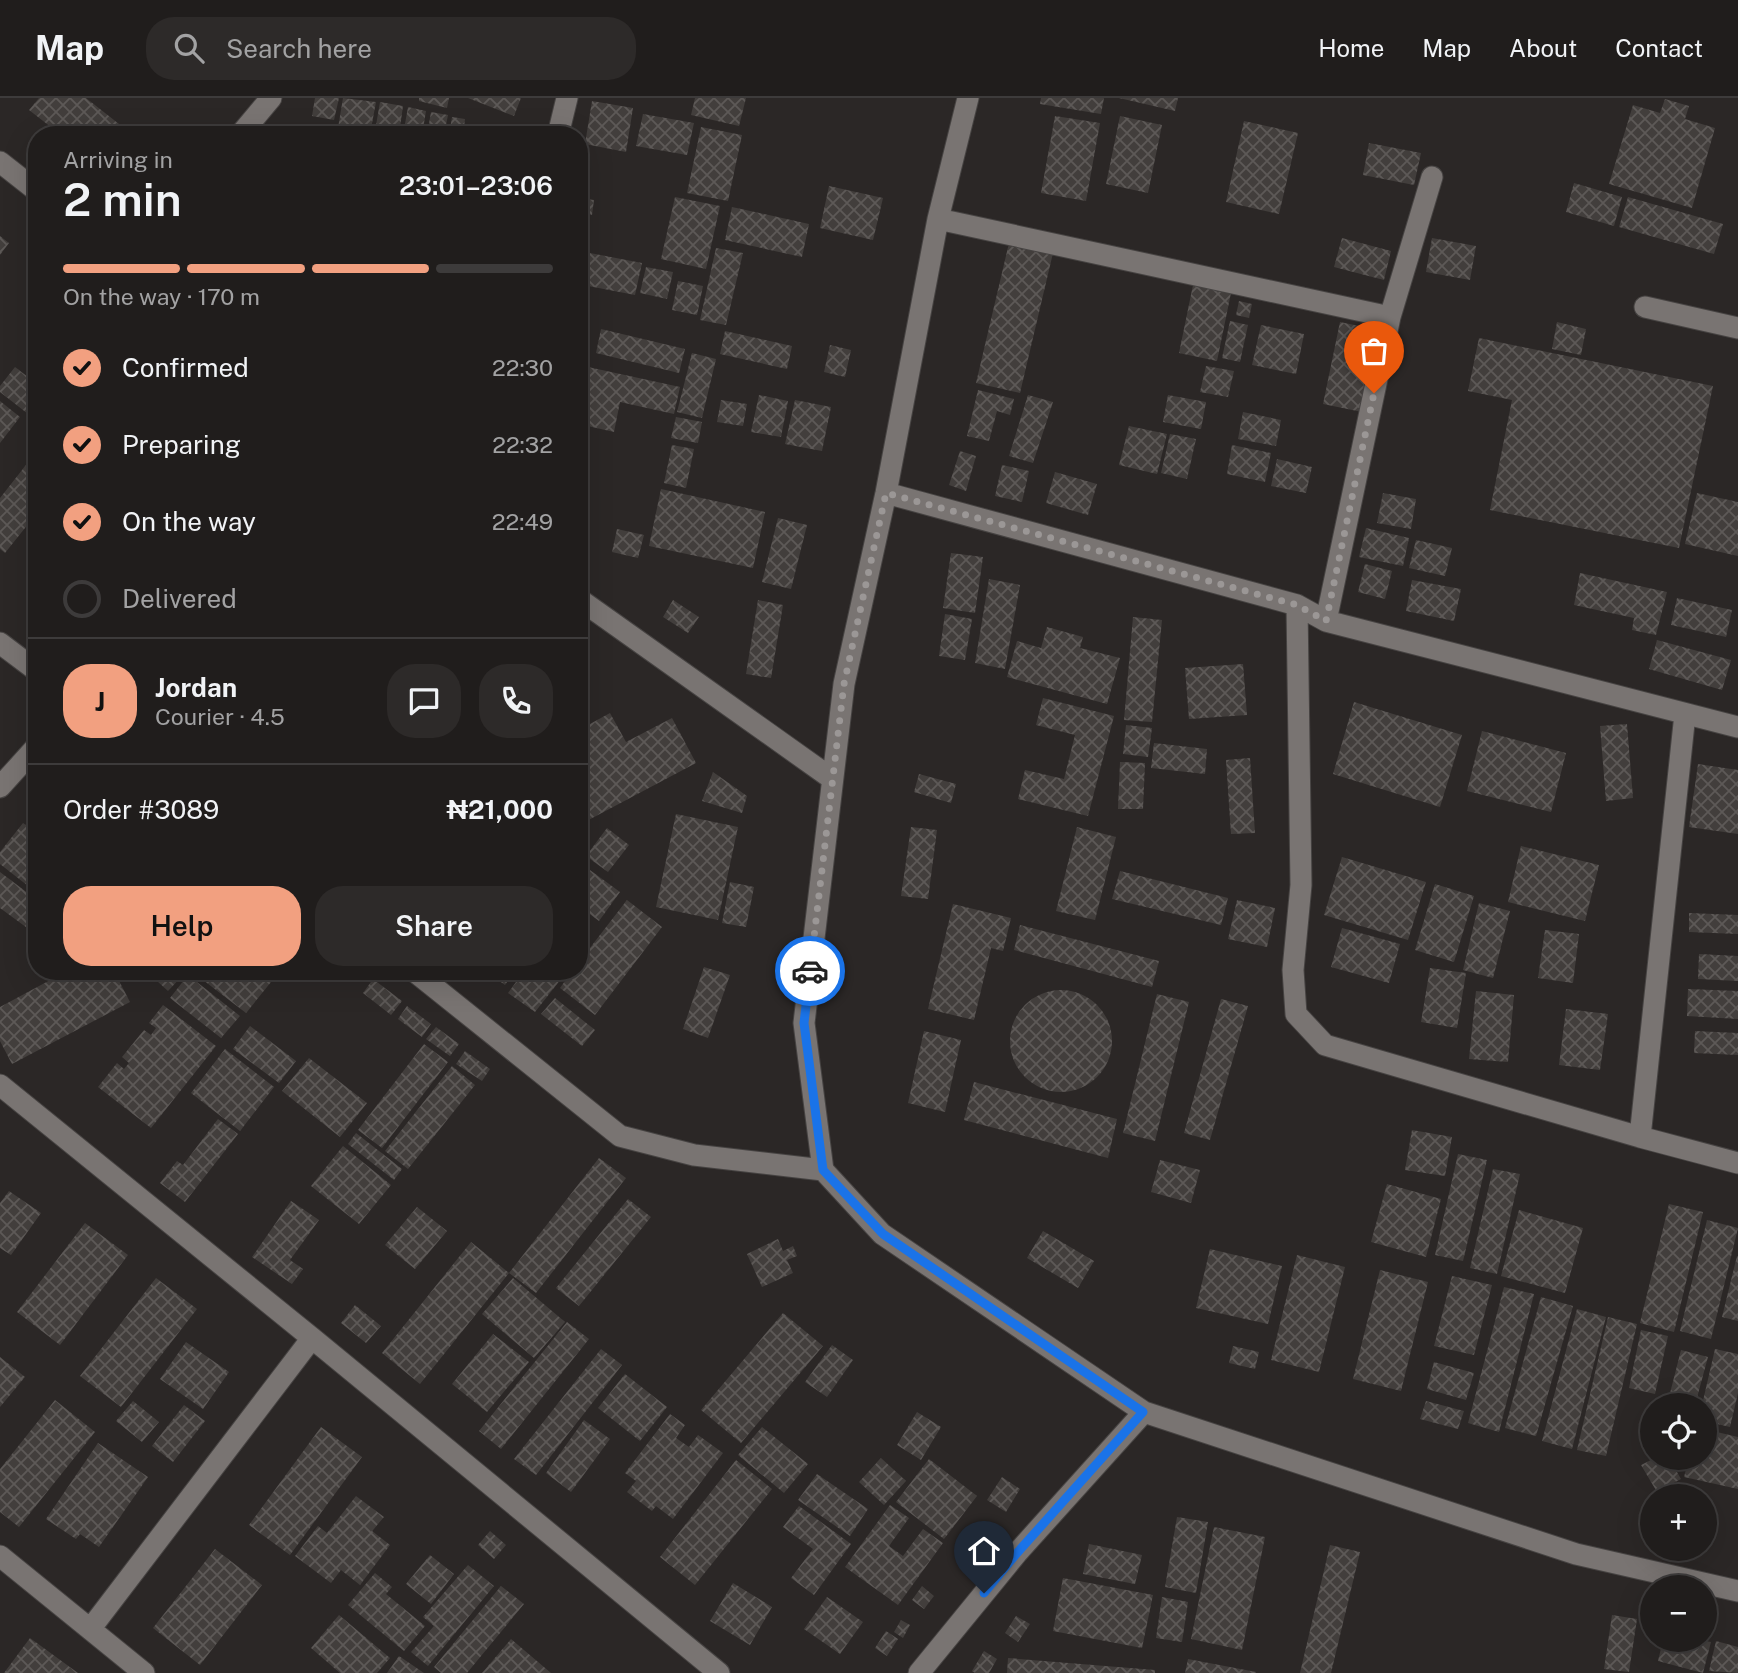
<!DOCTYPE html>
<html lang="en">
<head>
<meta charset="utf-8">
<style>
  body { margin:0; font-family:"Public Sans",sans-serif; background:#2d2a29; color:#f1f3f6; height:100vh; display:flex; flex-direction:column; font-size:26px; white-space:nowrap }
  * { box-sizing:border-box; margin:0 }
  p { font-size:23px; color:#a2a2a3 }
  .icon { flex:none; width:38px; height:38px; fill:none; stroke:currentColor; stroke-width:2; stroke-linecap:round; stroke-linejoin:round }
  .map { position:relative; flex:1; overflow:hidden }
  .panel { position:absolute; left:28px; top:28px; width:560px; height:854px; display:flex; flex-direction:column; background:#201d1c; border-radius:28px; box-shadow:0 7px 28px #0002,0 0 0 2px #3d3b3b }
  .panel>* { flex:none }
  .tools { position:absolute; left:1640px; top:1295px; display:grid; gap:14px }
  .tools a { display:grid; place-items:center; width:77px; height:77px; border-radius:50%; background:#201d1c; box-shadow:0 7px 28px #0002,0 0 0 2px #3d3b3b; font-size:35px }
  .pin { position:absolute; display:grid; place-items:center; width:60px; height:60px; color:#fff; margin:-72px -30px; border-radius:50% 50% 50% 0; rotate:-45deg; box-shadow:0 0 7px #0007 }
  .pin .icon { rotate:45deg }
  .courier { position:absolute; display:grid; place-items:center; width:70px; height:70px; margin:-35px; border:5px solid #1a73e8; border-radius:50%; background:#fff; color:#222; box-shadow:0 2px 9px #0007 }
  .head em { font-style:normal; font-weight:600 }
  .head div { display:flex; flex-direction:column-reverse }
  .head { display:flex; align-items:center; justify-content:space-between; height:119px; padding:0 35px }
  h1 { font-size:46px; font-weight:600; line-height:52px }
  .bar { display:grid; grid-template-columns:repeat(4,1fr); gap:10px 7px; align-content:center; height:84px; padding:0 35px }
  .bar i { height:9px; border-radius:5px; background:#3d3b3b }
  .bar .active { background:#f2a080 }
  .bar p { grid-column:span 4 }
  .line { display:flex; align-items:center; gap:18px; padding:0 35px; border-top:2px solid #3d3b3b }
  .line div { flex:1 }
  .round { display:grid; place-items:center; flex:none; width:74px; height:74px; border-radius:28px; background:#2d2a29 }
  ol { padding:0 35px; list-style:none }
  li { display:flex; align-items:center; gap:21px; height:77px }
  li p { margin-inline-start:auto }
  li .icon { padding:7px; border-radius:50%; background:#f2a080; color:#111; stroke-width:4 }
  li:last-child { color:#a2a2a3 }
  li i { width:38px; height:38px; border:4px solid #3d3b3b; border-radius:50% }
  .primary-button { display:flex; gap:14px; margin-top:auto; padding:14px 35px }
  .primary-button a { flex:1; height:80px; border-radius:28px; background:#f2a080; color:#111; font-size:28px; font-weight:600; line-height:80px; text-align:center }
  .primary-button a+a { background:#2d2a29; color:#f1f3f6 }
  header { display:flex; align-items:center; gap:42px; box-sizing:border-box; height:98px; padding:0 35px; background:#201d1c; border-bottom:2px solid #3d3b3b }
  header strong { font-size:33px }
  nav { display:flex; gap:38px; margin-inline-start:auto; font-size:24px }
  .search { width:490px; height:63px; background:#2d2a29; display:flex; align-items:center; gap:18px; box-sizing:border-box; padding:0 24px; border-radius:28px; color:#a2a2a3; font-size:26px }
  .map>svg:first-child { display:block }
  .building { fill:url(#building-cross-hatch) }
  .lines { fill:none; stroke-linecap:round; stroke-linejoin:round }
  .minor-casing { stroke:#464342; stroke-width:23 }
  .minor { stroke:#797472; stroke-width:21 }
  .done { stroke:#9b9796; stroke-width:7; stroke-dasharray:0 12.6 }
  .route { stroke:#1a73e8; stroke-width:9 }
</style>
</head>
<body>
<header>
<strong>Map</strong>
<div class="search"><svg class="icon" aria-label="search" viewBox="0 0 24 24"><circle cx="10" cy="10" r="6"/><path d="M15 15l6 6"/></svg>Search here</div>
<nav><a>Home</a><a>Map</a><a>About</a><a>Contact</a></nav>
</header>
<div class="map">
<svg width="1738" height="1575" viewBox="0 0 1738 1575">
  <defs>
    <pattern id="building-cross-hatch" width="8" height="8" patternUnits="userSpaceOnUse" patternTransform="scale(1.75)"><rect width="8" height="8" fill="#423e3c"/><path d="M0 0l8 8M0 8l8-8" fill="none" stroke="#5d5957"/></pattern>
  </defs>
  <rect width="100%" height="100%" fill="#2b2726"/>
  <!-- building -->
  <path class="building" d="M39,0h47l47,37h-72l-32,-25z
    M315,0h24l-5,22 -22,-4z
    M343,0l33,4 -6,32 -32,-6z
    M419,0h30l-2,10 -28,-7z
    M468,0h53l-7,18z
    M695,0h51l-7,28 -48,-11z
    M1041,0h63l-3,16 -61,-10z
    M1119,0h59l-3,13z
    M1665,1l24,7 -4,13 30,9 -23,80 -83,-24 24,-79 27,8z
    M592,3l41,7 -7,44 -41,-8z
    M380,4l23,4 -4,29 -24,-4z
    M408,9l18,4 -4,24h-19z
    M431,14l17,3 -4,20h-17z
    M643,16l51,9 -7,32 -51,-9z
    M1055,18l45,7 -14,78 -45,-8z
    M1120,18l42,9 -14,68 -42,-9z
    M452,19l13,2 -2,16h-14z
    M1244,23l54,12 -19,81 -53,-12z
    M701,29l41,8 -14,66 -41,-8z
    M1369,45l52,10 -7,32 -51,-10z
    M1574,85l48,14 -8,29 -48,-14z
    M829,88l54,12 -10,42 -53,-12z
    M675,99l45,9 -14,63 -45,-10z
    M1628,99l95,27 -9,30 -95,-27z
    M579,100l15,2 -2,15 -13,-2z
    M732,109l77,17 -7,33 -77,-17z
    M0,138l9,7 -9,12z
    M1342,140l49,13 -7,29 -50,-13z
    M1432,140l44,8 -6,34 -44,-8z
    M1009,145l44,10 -33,140 -44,-10z
    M579,150l7,1 -5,29h-2z
    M716,150l27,5 -17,72 -26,-5z
    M590,155l52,10 -7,32 -52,-10z
    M646,169l27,5 -6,27 -27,-6z
    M678,183l25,5 -6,29 -25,-5z
    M1193,187l38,8 -14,68 -38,-8z
    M1239,203l13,3 -3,14 -13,-3z
    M1230,223l18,4 -8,37 -18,-4z
    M1340,224l39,8 -17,82 -39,-8z
    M1557,224l29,7 -5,26 -29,-6z
    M1261,227l43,9 -8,40 -44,-9z
    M601,231l84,20 -6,24 -83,-20z
    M725,233l67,15 -5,23 -67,-15z
    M1479,240l234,48 -34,162 -189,-38 22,-110 -44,-9z
    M830,247l21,5 -6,27 -21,-5z
    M692,255l24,6 -14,59 -25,-6z
    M579,267l101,22 -6,27 -54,-12 -6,30 -35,-8z
    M1206,268l28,5 -6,26 -28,-5z
    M15,269l22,17v37l-37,-29v-6z
    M978,292l36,9 -4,16 -13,-4 -8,30 -22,-5z
    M759,297l29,6 -7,36 -30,-5z
    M1028,297l25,7 -20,61 -24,-7z
    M1168,297l38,7 -5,27 -38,-7z
    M721,302l26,4 -4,22 -26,-4z
    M795,302l36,7 -9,44 -37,-7z
    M0,303l20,16 -20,26z
    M1243,314l38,8 -5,26 -38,-7z
    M676,319l26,5 -4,21 -27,-5z
    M1129,328l38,8 -10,40 -38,-9z
    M1170,336l26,5 -9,40 -26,-6z
    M672,347l22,4 -8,39 -22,-5z
    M1232,347l39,8 -6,29 -38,-8z
    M37,353v62l-32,40 -5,-4v-51z
    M960,353l16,5 -10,35 -17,-6z
    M1277,361l35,8 -6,26 -35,-7z
    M1002,367l27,6 -7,31 -27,-6z
    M1055,374l42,12 -9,31 -42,-12z
    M661,391l104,23 -12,56 -104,-22z
    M1383,395l33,6 -5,30 -34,-6z
    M1697,395l41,9v54l-53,-12z
    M778,420l29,7 -16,64 -29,-7z
    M1366,430l43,10 -6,28 -44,-9z
    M617,431l27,6 -6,23 -26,-6z
    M1416,442l36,8 -7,28 -36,-8z
    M951,455l32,4 -8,56 -32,-5z
    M1365,466l27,7 -7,28 -27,-7z
    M1580,475l87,19 -11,43 -24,-5 2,-12 -60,-13z
    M989,481l31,6 -15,84 -30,-6z
    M1412,482l49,9 -7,32 -48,-10z
    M1677,500l55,12 -6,27 -55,-12z
    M673,502l26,17 -11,16 -25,-16z
    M758,502l25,5 -12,73 -25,-4z
    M945,516l27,5 -7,41 -26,-4z
    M1133,519l29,3 -10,102 -28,-2z
    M1047,529l36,10 -3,11 40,10 -13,46 -100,-27 10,-36 24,7z
    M1657,542l74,20 -9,30 -73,-21z
    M1243,566l4,51 -58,4 -4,-51z
    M1043,600l71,18 -26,100 -70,-17 7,-29 39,9 11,-44 -39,-10z
    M1354,604l108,33 -22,72 -107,-33z
    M610,615l16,29 46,-24 24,45 -115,61 -2,-58 4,-2 -4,-7v-27z
    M1627,626l6,74 -27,3 -6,-75z
    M1126,627l26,3 -4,29 -25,-3z
    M1482,633l84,22 -15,59 -84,-21z
    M1154,645l53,6 -2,25 -54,-6z
    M1250,660l5,75 -24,1 -5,-74z
    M1120,664l25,1 -2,46h-25z
    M1698,666l40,6v64l-49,-7z
    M713,674l34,24 -5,17 -40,-12z
    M919,676l37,10 -5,19 -37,-11z
    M676,716l62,13 -20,93 -62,-13z
    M23,725l14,10v60l-37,-29v-12z
    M911,729l26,3 -9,69 -27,-3z
    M1077,729l39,10 -21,83 -39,-9z
    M607,730l22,17 -21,27 -22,-16z
    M1521,748l78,19 -14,56 -77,-19z
    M1342,759l84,25 -18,58 -84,-25z
    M579,764l41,30 -21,29 -20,-15z
    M1120,773l108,27 -7,27 -109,-26z
    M0,774l37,28v29l-3,4 -34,-25z
    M730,784l24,5 -8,40 -24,-4z
    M1435,786l39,12 -20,66 -39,-12z
    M627,802l35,27 -67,88 -35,-27 12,-17h7v-9z
    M1237,802l38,8 -8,39 -39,-8z
    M1479,805l31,8 -17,67 -30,-8z
    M953,806l58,14 -8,33 -12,-3 -17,72 -46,-11z
    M1689,815l49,2v19l-49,-2z
    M1020,827l139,36 -7,26 -138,-37z
    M1342,830l58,16 -11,39 -58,-16z
    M1545,832l34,4 -6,49 -35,-5z
    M1699,856l39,2v25l-40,-2z
    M704,869l26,8 -22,63 -25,-9z
    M1430,870l36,5 -9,55 -36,-6z
    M67,873h47l16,31 -118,62 -12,-23v-34z
    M146,873h32l5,4 -15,16z
    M210,873h70l-34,42 -43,-33z
    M485,873h30l-10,14z
    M524,873h38l3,3 -30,38 -27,-19z
    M188,877l52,41 -19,22 -51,-40z
    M373,881l29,22 -11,14 -28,-22z
    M1688,891l50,2v28l-51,-3z
    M1010 943a51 51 0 1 1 102 0a51 51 0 1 1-102 0Z
    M1476,893l38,4 -6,67 -39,-3z
    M1157,896l32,8 -34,139 -32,-8z
    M555,900l40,32 -13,16 -41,-32z
    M1221,901l27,7 -38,134 -26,-7z
    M163,907l53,41 -65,82 -53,-41 19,-24 7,6 5,-6 -7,-6 22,-27 7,5 5,-7 -7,-5z
    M407,908l24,18 -9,13 -24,-18z
    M1566,911l42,5 -8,56 -41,-5z
    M250,928l46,35 -17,22 -46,-34z
    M436,929l23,17 -9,12 -24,-17z
    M924,933l37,9 -16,72 -37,-9z
    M1695,933l43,2v22l-44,-2z
    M424,946l24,18 -66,86 -24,-18z
    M225,951l49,38 -34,44 -49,-38z
    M465,953l25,18 -8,12 -26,-17z
    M309,960l58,45 -27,34 -58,-46z
    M452,968l23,19 -67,84 -23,-18z
    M974,984l143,37 -9,39 -144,-38z
    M218,1021l20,15 -53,68 -25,-19 17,-22 6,4z
    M1412,1032l40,7 -7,39 -40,-6z
    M356,1035l46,36 -8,11 -46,-36z
    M343,1048l48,39 -32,39 -48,-38z
    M1458,1056l29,6 -24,101 -28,-6z
    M599,1060l27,20 -90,115 -27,-20z
    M1160,1062l40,10 -9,33 -40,-11z
    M1493,1071l27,5 -23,100 -27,-6z
    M1387,1086l54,15 -15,58 -55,-15z
    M9,1093l32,22 -30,42 -11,-7v-45z
    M628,1101l23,18 -72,89 -23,-18z
    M291,1103l28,19 -29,40 13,9 -11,15 -40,-27z
    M1669,1106l34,8 -29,120 -34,-9z
    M417,1109l30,24 -32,38 -30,-24z
    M1519,1112l64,18 -18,65 -64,-17z
    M1707,1122l31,8 -27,111 -31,-8z
    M85,1125l43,32 -68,90 -43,-33z
    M1043,1133l51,30 -16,27 -51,-30z
    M778,1141l5,12 10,-5 4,10 -10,4 6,13 -31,14 -15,-33z
    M471,1144l38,31 -89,111 -38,-31z
    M1210,1151l72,17 -14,58 -72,-16z
    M1297,1157l48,12 -26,105 -48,-12z
    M1737,1158h1v65l-16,-4z
    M1380,1172l48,12 -27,109 -48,-12z
    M1452,1178l40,9 -18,70 -40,-9z
    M156,1180l41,31 -76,98 -41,-31z
    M513,1180l52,44 -31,36 -52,-44z
    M1504,1189l30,7 -35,138 -31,-9z
    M1541,1199l32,9 -37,130 -31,-8z
    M355,1207l26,21 -15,17 -25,-20z
    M1577,1211l29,8 -34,132 -30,-8z
    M783,1215l40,33 -82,97 -40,-33z
    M1608,1219l29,7 -31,132 -29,-6z
    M567,1224l22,17 -88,110 -22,-18z
    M1641,1232l27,6 -13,58 -26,-6z
    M493,1236l36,28 -42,50 -35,-28z
    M186,1244l43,30 -26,37 -43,-30z
    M832,1247l21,15 -26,37 -22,-15z
    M1233,1248l26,6 -4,17 -26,-6z
    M601,1251l21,16 -86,110 -22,-16z
    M1715,1251l23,5v39l-8,34 -26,-6v-16h-2z
    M1681,1252l27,7 -13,48h-28z
    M0,1259l25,20 -25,30z
    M1434,1264l40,11 -8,27 -39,-11z
    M625,1276l42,33 -27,34 -42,-33z
    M55,1302l40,32 -76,95 -19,-15v-43z
    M133,1303l26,21 -17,20 -26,-21z
    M1426,1303l38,10 -6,18 -38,-10z
    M184,1307l21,16 -32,41 -21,-16z
    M917,1314l24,15 -20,33 -24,-15z
    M670,1316l15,11 -9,13 13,9 9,-12 25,18 -50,66 -17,-13 -4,5 -25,-19 9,-11 -11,-8z
    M584,1322l26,19 -39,53 -25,-19z
    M321,1329l41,30 -72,98 -41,-30z
    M762,1329l46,37 -24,29 -46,-38z
    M1704,1331l34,8v52l-54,-12 5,-19h15z
    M98,1345l50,34 -49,70 -19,-13 -4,5 -30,-20z
    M881,1360l25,23 -22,24 -25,-23z
    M1655,1360h14l12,21 -24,13 -16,-27z
    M929,1361l48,37 -33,43 -48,-37z
    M736,1362l36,29 -77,96 -35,-28z
    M817,1376l51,35 -18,27 -52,-36z
    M1002,1379l18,12 -14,23 -19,-12z
    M356,1398l28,21 -12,14 18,14 -30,40 -19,-15 -10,13 -36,-27 23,-30 9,7z
    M890,1407l19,13 -20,28 14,10 20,-27 20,14 -45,62 -53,-38z
    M799,1408l52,38 -37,51 -23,-17 22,-29 -30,-22z
    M1177,1419l31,5 -12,71 -31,-6z
    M1214,1429l51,10 -23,113 -51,-11z
    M490,1433l16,14 -12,14 -16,-14z
    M1089,1446l53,11 -7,29 -52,-10z
    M1330,1447l30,7 -29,121h-31z
    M215,1451l47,36 -62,80 -47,-37z
    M430,1457l24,19 -23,30 -25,-20z
    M468,1467l26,21 -66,80 -17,-14 23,-26 -11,-9z
    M375,1475l17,14 -6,7 39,32 -21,25 -56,-46z
    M1063,1480l90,17 -11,53 -89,-17z
    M733,1485l39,24 -22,38 -40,-24z
    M501,1488l23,18 -57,69h-26l-7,-6z
    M922,1488l12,10 -10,13 -12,-9z
    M827,1499l36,25 -23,32 -36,-25z
    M1162,1499l26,5 -6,40 -26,-4z
    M339,1517l51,43 -13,15h-37l-29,-25z
    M1612,1517l25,4 -8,53 -25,-3z
    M1016,1518l14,8 -12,18 -13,-9z
    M901,1522l9,5 -7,13 -9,-6z
    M886,1533l12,8 -11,17 -12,-8z
    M30,1540l48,35h-74z
    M511,1541l40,34h-69z
    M1663,1542h37l11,2 -8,31 -45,-12z
    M1716,1543l22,6v26l-29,-2z
    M984,1553l13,8 -8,14h-14l-3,-2z
    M399,1558l25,17h-37z
    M1008,1560l147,12v3h-148z
    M1188,1561l68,13v1h-71z"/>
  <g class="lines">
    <defs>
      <path id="minor" d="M968,0l-30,121 -52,274 -42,191 -40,339 19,147 59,64 262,178 432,142 162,37
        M240,37l31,-37
        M558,37l9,-37
        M0,64l37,29
        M938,121l452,98
        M1645,209l93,21
        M886,395l411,112 29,16 412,106
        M579,501l252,179
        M1297,507l4,280 -8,85 3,44 29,31 315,92 98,26
        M1326,523l64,-304 42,-140
        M0,545l37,28
        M0,689l37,-41
        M414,873l206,165 74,19 129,15
        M0,987l312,253 407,335
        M1640,1039l45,-423
        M0,1458l144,117
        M91,1530l221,-290
        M919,1575l98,-120 127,-141"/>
    </defs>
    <!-- minor casing -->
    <use href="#minor" class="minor-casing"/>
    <!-- minor -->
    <use href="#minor" class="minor"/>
  </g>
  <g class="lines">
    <!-- done -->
    <path class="done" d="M810,873l34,-287 42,-191 411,112 29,16 48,-228"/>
    <!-- route -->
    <path class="route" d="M810,873l-6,52 19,147 60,64 260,178 -126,141 -33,40"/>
  </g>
</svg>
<div class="tools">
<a><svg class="icon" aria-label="locate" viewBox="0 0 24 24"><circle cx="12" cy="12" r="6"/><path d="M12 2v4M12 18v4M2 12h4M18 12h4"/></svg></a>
<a>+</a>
<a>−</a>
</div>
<div class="pin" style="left:1374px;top:295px;background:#ea580c"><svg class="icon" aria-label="bag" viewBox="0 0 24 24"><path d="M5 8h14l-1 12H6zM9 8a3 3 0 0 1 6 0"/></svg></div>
<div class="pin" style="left:984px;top:1495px;background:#1f2937"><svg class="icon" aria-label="home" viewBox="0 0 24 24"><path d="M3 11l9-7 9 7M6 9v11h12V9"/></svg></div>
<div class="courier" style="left:810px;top:873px"><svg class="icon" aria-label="car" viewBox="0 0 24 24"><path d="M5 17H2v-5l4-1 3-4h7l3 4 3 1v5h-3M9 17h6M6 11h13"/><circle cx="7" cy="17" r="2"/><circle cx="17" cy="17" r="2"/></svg></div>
<section class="panel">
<div class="head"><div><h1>2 min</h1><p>Arriving in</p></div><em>23:01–23:06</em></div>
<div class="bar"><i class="active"></i><i class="active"></i><i class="active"></i><i></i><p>On the way · 170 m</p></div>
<ol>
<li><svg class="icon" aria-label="check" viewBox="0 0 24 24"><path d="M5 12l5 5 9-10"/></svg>Confirmed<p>22:30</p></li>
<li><svg class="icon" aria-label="check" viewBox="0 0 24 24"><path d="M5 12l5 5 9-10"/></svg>Preparing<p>22:32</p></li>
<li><svg class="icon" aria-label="check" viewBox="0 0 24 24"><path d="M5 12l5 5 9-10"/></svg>On the way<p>22:49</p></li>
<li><i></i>Delivered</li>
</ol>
<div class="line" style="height:126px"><b class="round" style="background:#f2a080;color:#111">J</b><div><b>Jordan</b><p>Courier · 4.5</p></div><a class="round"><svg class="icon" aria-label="chat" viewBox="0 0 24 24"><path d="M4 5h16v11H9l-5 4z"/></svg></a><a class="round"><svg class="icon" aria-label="phone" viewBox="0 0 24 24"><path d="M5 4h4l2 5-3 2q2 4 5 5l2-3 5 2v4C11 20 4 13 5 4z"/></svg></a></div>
<div class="line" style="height:91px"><div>Order #3089</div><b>₦21,000</b></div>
<div class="primary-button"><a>Help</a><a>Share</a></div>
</section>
</div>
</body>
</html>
